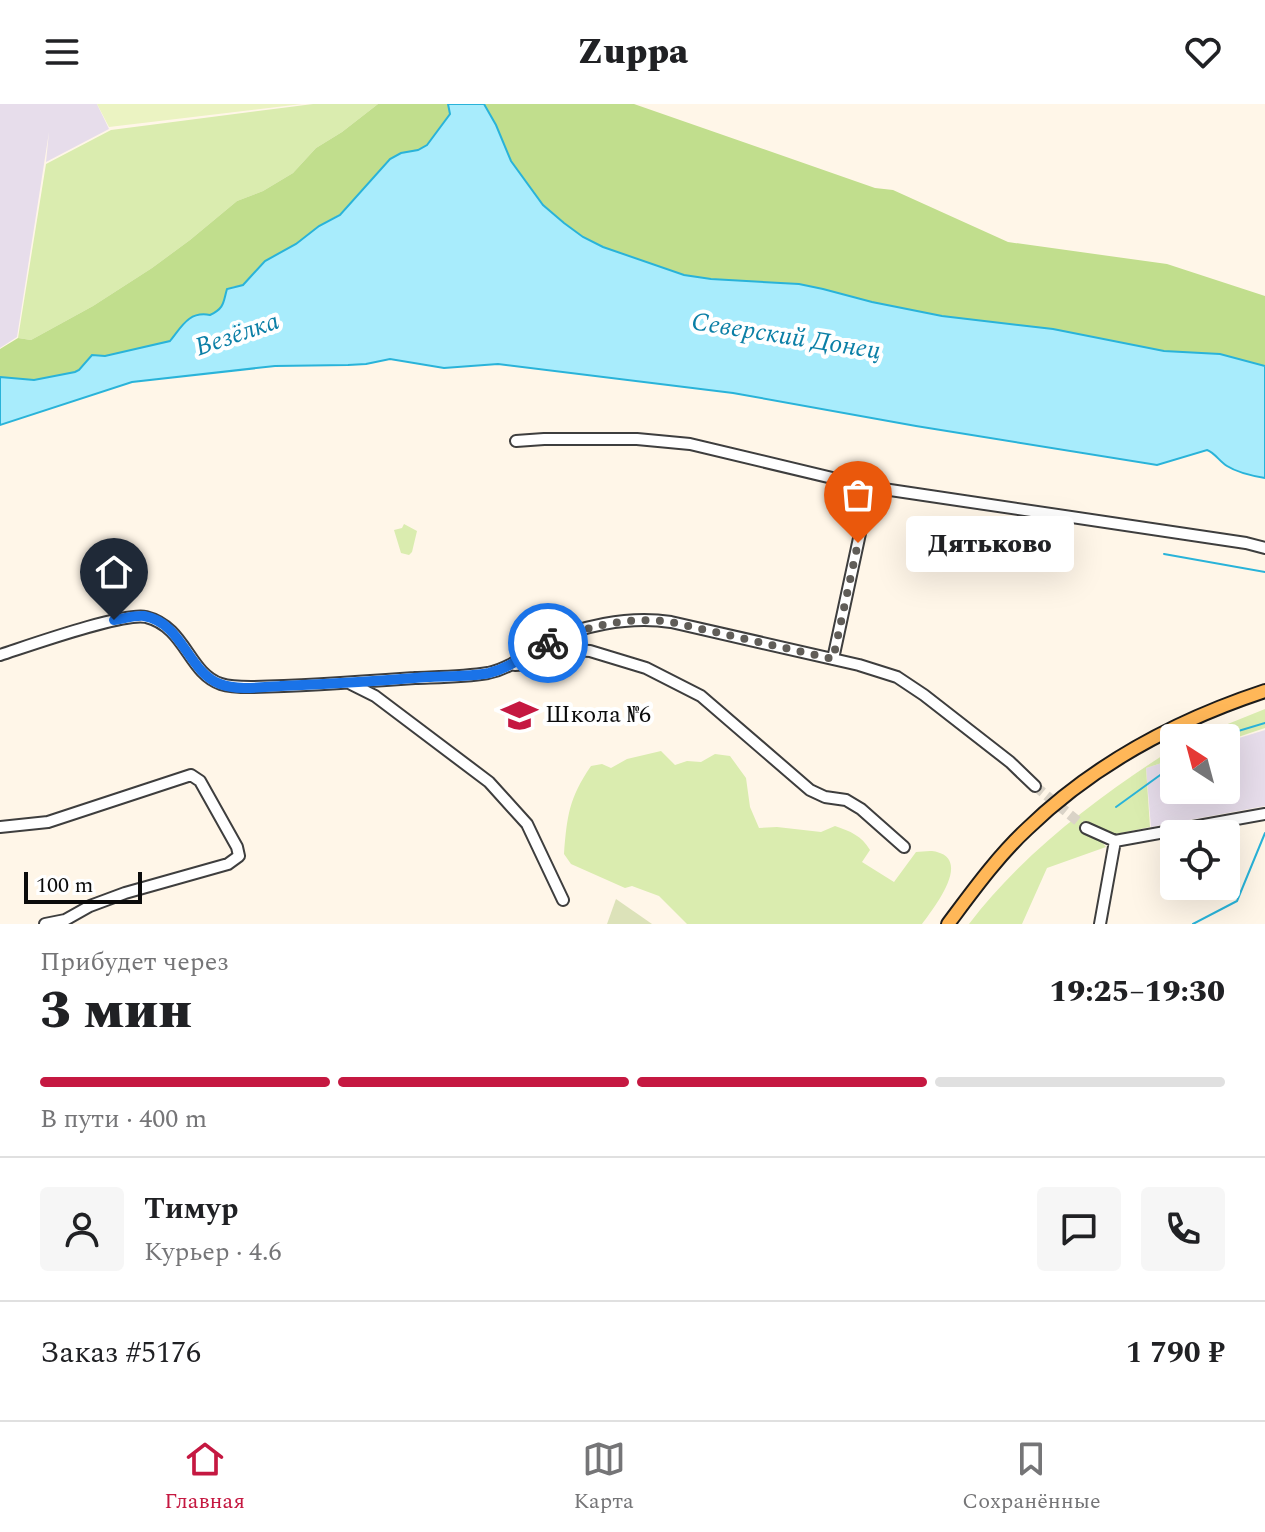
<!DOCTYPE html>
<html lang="ru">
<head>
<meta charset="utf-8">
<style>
  body { margin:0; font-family:Spectral,serif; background:#f6f6f6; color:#202124; height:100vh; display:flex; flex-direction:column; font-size:30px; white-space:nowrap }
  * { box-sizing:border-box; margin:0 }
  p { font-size:26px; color:#757577 }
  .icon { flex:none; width:44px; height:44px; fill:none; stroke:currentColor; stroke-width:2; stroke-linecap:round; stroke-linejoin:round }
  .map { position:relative; height:820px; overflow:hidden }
  .side { display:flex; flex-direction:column; background:#fff; flex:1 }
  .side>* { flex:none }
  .needle { width:52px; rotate:324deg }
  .buttons { position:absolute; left:1160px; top:620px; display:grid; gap:16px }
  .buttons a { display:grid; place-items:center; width:80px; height:80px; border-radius:8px; background:#fff; box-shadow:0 8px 32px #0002; font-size:40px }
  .scale { position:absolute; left:24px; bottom:20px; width:118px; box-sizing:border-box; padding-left:8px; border:4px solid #0b0b0b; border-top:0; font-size:22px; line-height:28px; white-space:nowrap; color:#0b0b0b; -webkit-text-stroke:6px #fff; paint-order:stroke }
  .pin { position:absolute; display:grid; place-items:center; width:68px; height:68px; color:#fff; margin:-82px -34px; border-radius:50% 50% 50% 0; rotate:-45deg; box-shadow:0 0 8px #0007 }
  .pin .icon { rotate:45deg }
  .courier { position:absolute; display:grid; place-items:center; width:80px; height:80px; margin:-40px; border:6px solid #1a73e8; border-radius:50%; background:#fff; color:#222; box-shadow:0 2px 10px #0007 }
  .bubble { position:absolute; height:56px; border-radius:8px; background:#fff; box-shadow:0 8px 32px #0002; font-size:26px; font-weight:800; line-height:56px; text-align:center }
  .summary em { font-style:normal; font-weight:800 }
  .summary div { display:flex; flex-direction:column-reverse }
  .summary { display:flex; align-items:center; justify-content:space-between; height:136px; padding:0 40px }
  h1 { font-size:52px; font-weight:800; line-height:60px }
  .bar { display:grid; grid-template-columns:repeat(4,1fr); gap:12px 8px; align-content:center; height:96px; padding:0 40px }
  .bar i { height:10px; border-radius:6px; background:#e0e0e0 }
  .bar .on { background:#c51841 }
  .bar p { grid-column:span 4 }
  .line { display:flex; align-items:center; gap:20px; padding:0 40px; border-top:2px solid #e0e0e0 }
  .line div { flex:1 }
  .round { display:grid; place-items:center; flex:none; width:84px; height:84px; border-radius:8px; background:#f6f6f6 }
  header { display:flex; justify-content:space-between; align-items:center; height:104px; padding:0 40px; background:#fff; font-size:36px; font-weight:800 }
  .menu { display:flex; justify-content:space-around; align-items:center; height:112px; border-top:2px solid #e0e0e0; background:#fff; font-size:22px; color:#757577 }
  .menu a { display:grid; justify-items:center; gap:4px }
  .menu .on { color:#c51841 }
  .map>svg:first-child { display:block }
  .industrial { fill:#e7ddeb }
  .green { fill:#daecaf }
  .forest { fill:#c1de8d }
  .cemetery { fill:#dce2b9 }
  .pitch { fill:#ebf3c2 }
  .water { fill:#a8ecfc; stroke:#29b3d9; stroke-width:2 }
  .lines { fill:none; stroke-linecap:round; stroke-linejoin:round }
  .stream { stroke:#29b3d9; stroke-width:2 }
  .minor-tunnel { stroke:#dad3c7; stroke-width:10; stroke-dasharray:10 5; stroke-linecap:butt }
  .minor-casing { stroke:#3e3e3e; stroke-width:14 }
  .major-casing { stroke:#1c1c1c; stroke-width:16 }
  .minor { stroke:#fff; stroke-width:10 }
  .major { stroke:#ffb758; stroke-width:12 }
  .done { stroke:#605d58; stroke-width:8; stroke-dasharray:0 14.4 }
  .route { stroke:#1a73e8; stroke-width:10 }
  .labels { text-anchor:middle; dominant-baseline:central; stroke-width:8; stroke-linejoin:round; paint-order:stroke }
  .poi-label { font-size:24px; fill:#0b0b0b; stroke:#fff; text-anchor:start }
  .water-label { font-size:26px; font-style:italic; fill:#0b7fa6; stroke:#fff }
</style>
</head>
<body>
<header><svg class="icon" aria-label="menu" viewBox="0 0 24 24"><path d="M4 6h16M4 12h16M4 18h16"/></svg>Zuppa<svg class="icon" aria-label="heart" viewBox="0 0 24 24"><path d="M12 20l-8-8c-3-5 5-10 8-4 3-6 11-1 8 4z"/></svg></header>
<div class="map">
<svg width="1265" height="820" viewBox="0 0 1265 820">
  <rect width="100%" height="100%" fill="#fff6e8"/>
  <!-- industrial -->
  <path class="industrial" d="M0,0h97l12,25 -63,33 3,-30 -32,205 -17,11z
    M1265,626v76l-114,21 -5,-59 28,-9v31h52v-48z"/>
  <!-- green -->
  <path class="green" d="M313,0h65l-36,28 -26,16 -23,25 -30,18 -26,10 -47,39 -38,28 -59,38 -62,34 -13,-2 28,-174 65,-34z
    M404,420l13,7 -5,21 -3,3 -8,-2 -7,-23 8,-2z
    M1265,605v19l-39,13v-3h-33z
    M1174,644v11l-28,9 4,59 -39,8 -24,-12 -5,6 20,13 4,5 -59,21 -25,56h-53c56,-73 129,-127 205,-176z
    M661,647l14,14 12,-4 14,1 14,-8 15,2 16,22 4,29 9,21 18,-1 44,5 14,-6c15,5 27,10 35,24l-8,12 32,20 22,-30c6,0 15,-2 21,0 35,9 -5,58 -15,72h-235l-28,-28 -27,-10 -7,2 -54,-24 -7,-10c3,-38 5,-56 27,-88l11,-2 9,4 16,-9z"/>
  <!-- forest -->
  <path class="forest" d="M378,0h70l2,10 -23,31 -9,5 -17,3 -11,6 -48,54 -23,13 -23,18 -31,17 -22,24 -11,2 -6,5c0,12 -6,18 -16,23 -21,-4 -28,11 -40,26l-65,15c-18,-2 -17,9 -30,16l-41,8 -34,-3v-28l18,-11 13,2 62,-34 59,-38 38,-28 47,-39 26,-10 30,-18 23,-25 26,-16z
    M484,0h150l241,84 18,2 115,52 159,22 98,32v70l-45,-12 -56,-3 -111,-22 -111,-13 -70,-14 -49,-13 -24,-5 -88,-5 -27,-4 -81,-28 -20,-10 -19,-14 -21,-18 -32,-44 -15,-36z"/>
  <!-- cemetery -->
  <path class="cemetery" d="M616,795l36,25h-45z"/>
  <!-- pitch -->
  <path class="pitch" d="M97,0h205l-193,23z"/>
  <!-- water -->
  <path class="water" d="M448,0h36l12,21 15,36 32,44 21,18 19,14 20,10 81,28 27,4 88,5 24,5 49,13 70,14 111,13 111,22 56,3 45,12v112c-12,-2 -27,-5 -38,-12 -8,-5 -12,-13 -20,-16l-50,15 -241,-39 -183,-33 -235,-29 -54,4 -54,-9 -24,5 -18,1 -73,1 -143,16 -132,43v-48l34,3 41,-8 4,-2 13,-15 13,1 65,-15c12,-15 19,-30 40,-26 15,-7 13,-13 17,-26l16,-4 22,-24 31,-17 23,-18 21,-11 50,-56 11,-6 17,-3 9,-5 23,-31z"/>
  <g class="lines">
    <!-- stream -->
    <path class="stream" d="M1164,450l101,18
      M1215,634l50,-15
      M1116,703l58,-42
      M1193,820l44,-23 28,-68"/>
    <!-- minor-tunnel -->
    <path class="minor-tunnel" d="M1035,682l51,42"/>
    <defs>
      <path id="minor" d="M516,337l28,-2h93l53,5 180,43
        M0,551c28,-9 123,-43 146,-38 40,10 42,56 75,67 9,3 21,3 30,3 55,-1 109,-5 164,-9 24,-1 49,-1 73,-5 20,-4 36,-17 53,-27 37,-21 88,-30 130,-24l188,43 38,12 27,18 86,67 25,24
        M833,555l37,-172 376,56 19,5
        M515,561l14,-1 44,-14 17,1 56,17 55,28 109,94 15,7 21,3 15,9 43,38
        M351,580l24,12 114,86 38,42 36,76
        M0,723l48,-5 143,-47 9,6 37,66 2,9 -11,8 -103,29 -35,13 -25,14 -20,4
        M1086,724l29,13 150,-27
        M1100,820l15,-83"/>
      <path id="major" d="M948,820c24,-32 49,-67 79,-95 67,-65 150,-109 238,-138"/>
    </defs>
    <!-- minor casing -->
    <use href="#minor" class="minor-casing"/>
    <!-- major casing -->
    <use href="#major" class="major-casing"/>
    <!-- minor -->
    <use href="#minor" class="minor"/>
    <!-- major -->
    <use href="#major" class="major"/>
  </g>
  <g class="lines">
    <!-- done -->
    <path class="done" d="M548,539c38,-17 82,-27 123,-21l162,37 25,-116"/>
    <!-- route -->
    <path class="route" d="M114,516c9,-1 21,-5 30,-4 39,7 43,55 76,68 18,7 42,3 61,2 49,-2 98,-5 146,-9 20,-1 42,0 62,-4 22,-5 39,-21 59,-30"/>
  </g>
  <!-- icons -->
  <defs>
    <symbol id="school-bare" viewBox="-9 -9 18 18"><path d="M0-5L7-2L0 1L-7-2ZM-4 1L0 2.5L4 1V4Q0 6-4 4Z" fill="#c51841" stroke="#fff" stroke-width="2.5" paint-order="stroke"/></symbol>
  </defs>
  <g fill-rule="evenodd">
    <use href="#school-bare" x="494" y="586" width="51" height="51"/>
  </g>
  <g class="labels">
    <!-- poi labels -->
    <g class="poi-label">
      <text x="545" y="611">Школа №6</text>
    </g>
    <!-- water labels -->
    <g class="water-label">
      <text transform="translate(237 230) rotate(-19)">Везёлка</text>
      <text transform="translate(786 232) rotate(9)">Северский Донец</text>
    </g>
  </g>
</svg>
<div class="buttons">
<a><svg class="needle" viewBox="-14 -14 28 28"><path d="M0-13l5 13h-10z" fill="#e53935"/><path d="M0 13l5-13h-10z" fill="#757577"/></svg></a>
<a><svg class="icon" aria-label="locate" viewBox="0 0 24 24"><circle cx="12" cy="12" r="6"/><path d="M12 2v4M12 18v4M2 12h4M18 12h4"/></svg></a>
</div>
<div class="scale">100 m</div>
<div class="pin" style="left:858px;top:439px;background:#ea580c"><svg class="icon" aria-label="bag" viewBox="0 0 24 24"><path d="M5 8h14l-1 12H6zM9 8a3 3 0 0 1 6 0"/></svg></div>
<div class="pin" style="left:114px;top:516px;background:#1f2937"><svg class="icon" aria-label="home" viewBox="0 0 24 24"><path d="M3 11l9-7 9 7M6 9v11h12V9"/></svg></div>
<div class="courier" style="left:548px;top:539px"><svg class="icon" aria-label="bike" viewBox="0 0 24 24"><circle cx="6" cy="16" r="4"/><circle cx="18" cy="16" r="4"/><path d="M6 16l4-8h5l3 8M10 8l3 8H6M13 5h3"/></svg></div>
<div class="bubble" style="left:906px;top:412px;width:168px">Дятьково</div>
</div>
<section class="side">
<div class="summary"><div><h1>3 мин</h1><p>Прибудет через</p></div><em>19:25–19:30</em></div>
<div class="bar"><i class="on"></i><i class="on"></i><i class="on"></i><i></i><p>В пути · 400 m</p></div>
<div class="line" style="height:144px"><a class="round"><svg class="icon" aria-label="person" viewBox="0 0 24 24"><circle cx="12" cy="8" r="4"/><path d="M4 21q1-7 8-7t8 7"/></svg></a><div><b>Тимур</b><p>Курьер · 4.6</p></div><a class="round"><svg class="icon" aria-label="chat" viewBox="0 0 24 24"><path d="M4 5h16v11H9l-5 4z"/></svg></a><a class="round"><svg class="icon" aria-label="phone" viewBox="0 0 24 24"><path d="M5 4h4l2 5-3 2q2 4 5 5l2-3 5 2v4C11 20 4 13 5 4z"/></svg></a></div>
<div class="line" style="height:104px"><div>Заказ #5176</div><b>1 790 ₽</b></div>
</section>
<nav class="menu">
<a class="on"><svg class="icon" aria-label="home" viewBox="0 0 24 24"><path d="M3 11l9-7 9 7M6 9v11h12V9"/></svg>Главная</a>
<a><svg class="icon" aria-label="map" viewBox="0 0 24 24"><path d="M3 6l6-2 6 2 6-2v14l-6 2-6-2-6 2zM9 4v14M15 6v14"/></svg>Карта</a>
<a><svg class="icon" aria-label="saved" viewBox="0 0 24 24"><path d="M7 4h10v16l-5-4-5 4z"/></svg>Сохранённые</a>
</nav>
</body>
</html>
